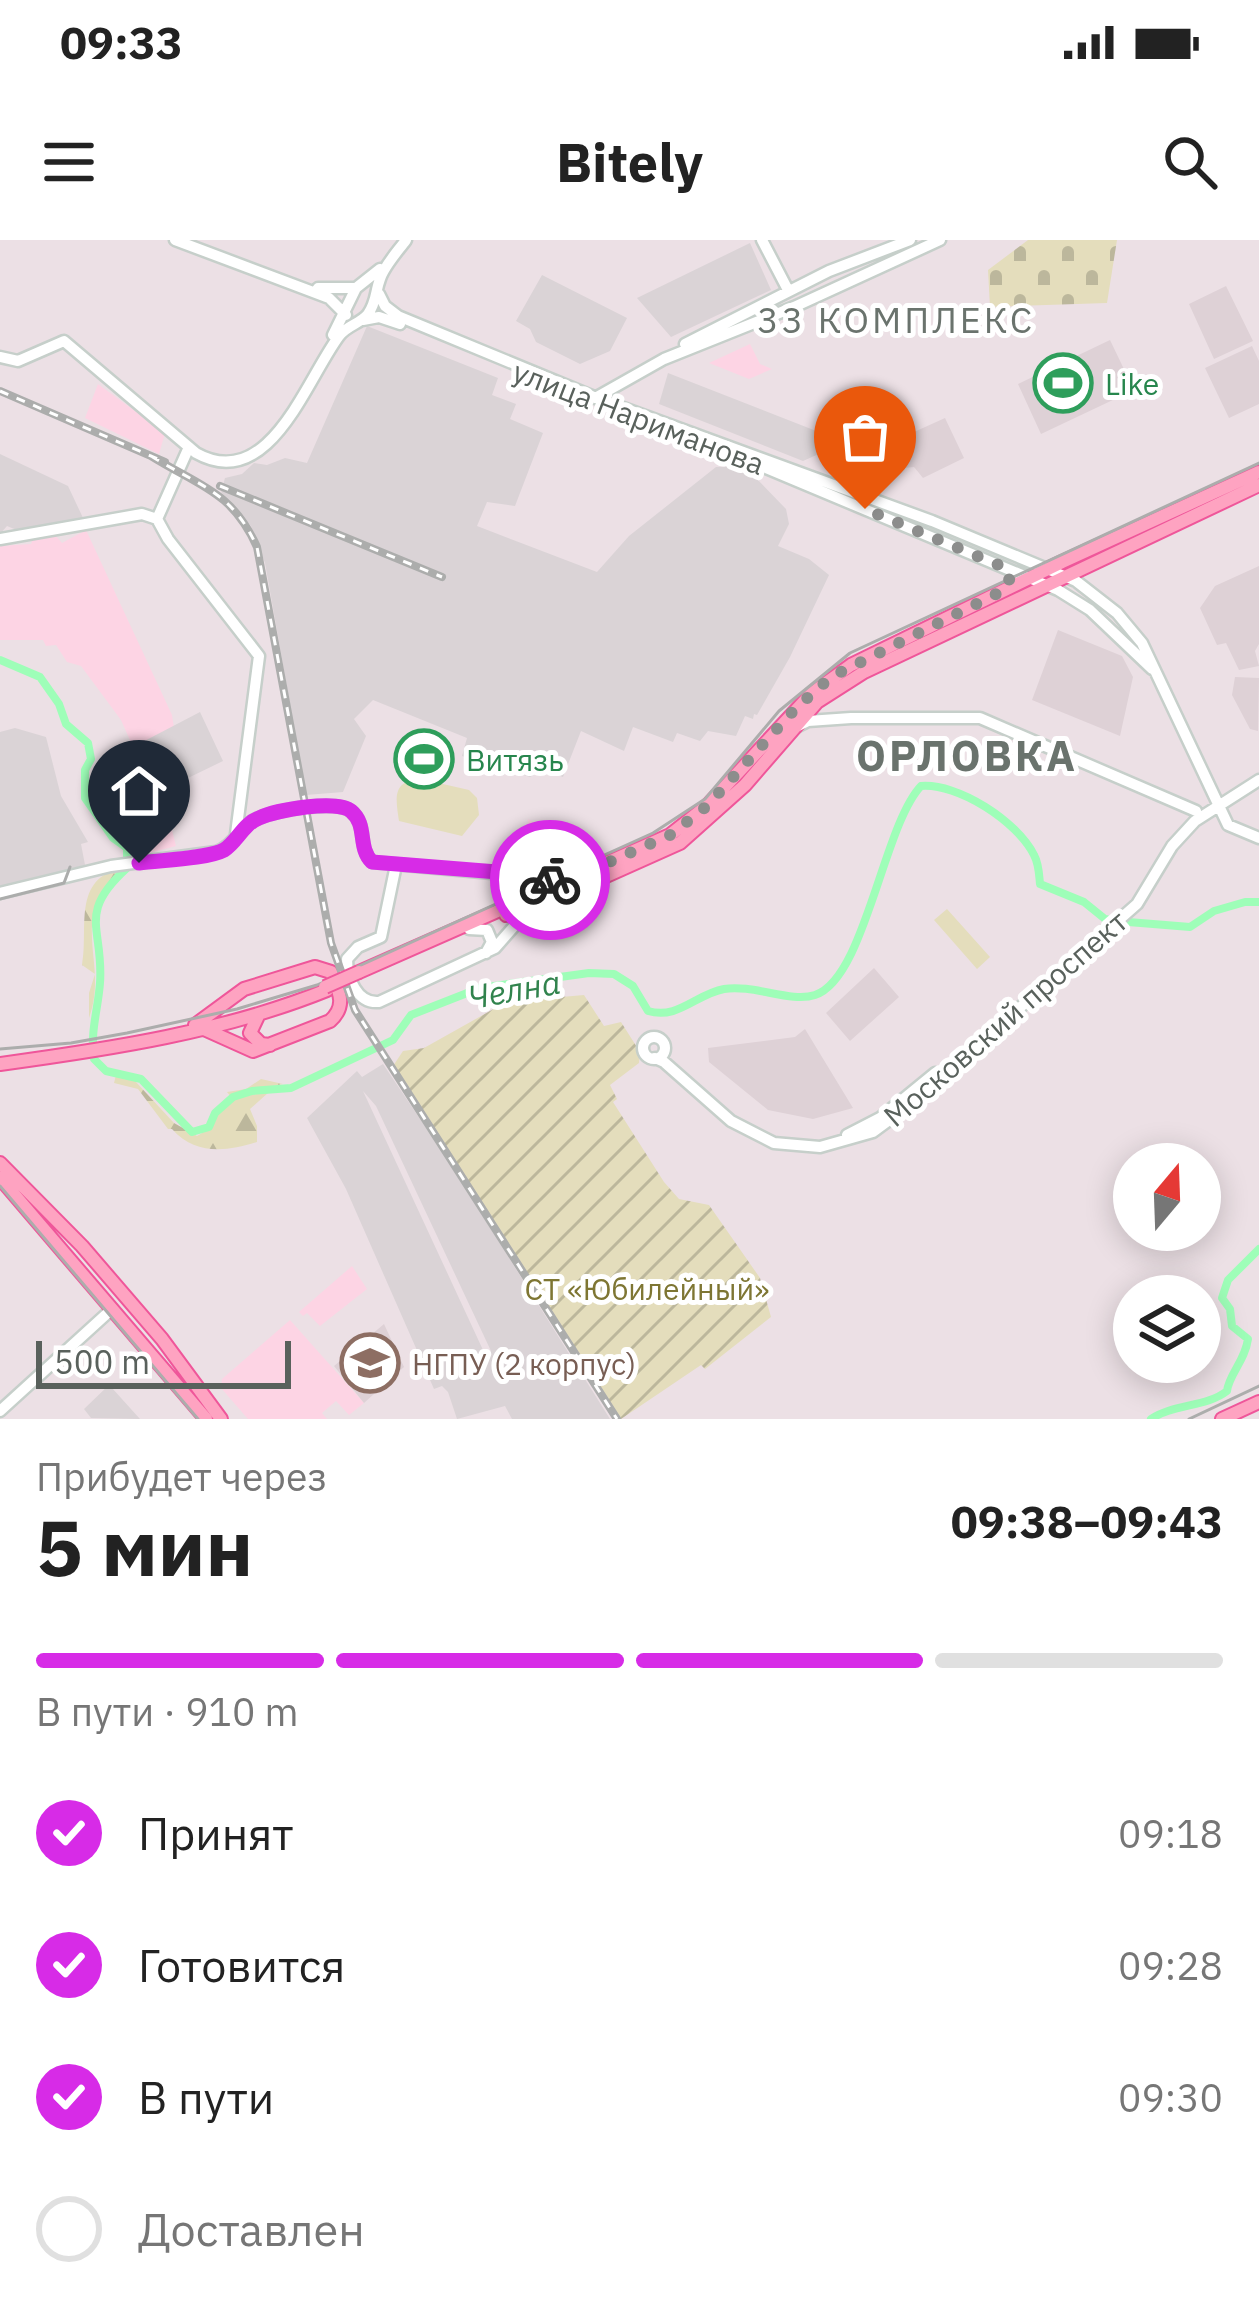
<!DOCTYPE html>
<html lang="ru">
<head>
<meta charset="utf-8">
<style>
  body { margin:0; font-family:"IBM Plex Sans",sans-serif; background:#f6f6f6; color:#222; height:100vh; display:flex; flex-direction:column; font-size:45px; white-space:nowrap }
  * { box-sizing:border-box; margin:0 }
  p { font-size:39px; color:#767676 }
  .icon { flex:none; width:66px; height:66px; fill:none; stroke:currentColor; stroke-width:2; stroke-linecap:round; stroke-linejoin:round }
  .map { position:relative; height:1179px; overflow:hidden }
  .panel { display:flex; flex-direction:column; background:#fff; flex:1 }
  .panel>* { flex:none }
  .needle { width:78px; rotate:19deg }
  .tools { position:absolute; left:1113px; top:903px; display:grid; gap:24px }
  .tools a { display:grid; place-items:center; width:108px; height:108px; border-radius:50%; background:#fff; box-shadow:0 6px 30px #0003; font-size:60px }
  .scale { position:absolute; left:36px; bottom:30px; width:255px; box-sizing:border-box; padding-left:12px; border:6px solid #59615c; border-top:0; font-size:33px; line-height:42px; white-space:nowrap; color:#59615c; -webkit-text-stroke:9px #fff; paint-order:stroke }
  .pin { position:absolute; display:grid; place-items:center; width:102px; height:102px; color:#fff; margin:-123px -51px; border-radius:50% 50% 50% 0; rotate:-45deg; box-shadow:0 0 12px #0007 }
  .pin .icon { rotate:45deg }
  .courier { position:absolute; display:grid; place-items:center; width:120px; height:120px; margin:-60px; border:9px solid #d72be7; border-radius:50%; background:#fff; color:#222; box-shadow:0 3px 15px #0007 }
  .head em { font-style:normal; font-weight:700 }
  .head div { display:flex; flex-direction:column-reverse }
  .head { display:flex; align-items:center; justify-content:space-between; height:204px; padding:0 36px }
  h1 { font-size:78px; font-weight:700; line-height:90px }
  .bar { display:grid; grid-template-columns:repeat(4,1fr); gap:18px 12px; align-content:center; height:144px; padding:0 36px }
  .bar i { height:15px; border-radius:9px; background:#e0e0e0 }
  .bar .on { background:#d72be7 }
  .bar p { grid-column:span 4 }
  ol { padding:0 36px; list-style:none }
  li { display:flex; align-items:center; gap:36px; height:132px }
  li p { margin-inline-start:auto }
  li .icon { padding:12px; border-radius:50%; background:#d72be7; color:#fff; stroke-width:4 }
  li:last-child { color:#767676 }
  li i { width:66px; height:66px; border:6px solid #e0e0e0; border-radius:50% }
  .status { display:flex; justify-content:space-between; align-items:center; height:84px; padding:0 60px; background:#fff; direction:ltr }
  .status svg { height:33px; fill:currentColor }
  header { display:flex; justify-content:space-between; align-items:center; height:156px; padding:0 36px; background:#fff; font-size:54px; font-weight:700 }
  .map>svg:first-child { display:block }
  .commercial { fill:#fdd4e4 }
  .industrial { fill:#dad3d6; fill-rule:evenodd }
  .education { fill:#ded1d6 }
  .forest { fill:url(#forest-firs) }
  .cemetery { fill:url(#cemetery-stones) }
  .park { fill:#e4ddbc }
  .garden { fill:url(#garden-furrows) }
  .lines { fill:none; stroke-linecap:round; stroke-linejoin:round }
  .river { stroke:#9efeb8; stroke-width:8 }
  .secondary-casing { stroke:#c6cfca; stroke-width:15 }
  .primary-casing { stroke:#ef569a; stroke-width:16 }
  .secondary { stroke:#fff; stroke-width:10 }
  .primary { stroke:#fea3c1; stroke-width:12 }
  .tram { stroke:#acadac; stroke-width:3 }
  .rail-casing { stroke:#acadac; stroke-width:8 }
  .rail { stroke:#fff; stroke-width:3; stroke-dasharray:9; stroke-linecap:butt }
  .primary-bridge-casing { stroke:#ef569a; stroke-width:16; stroke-linecap:butt }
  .primary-bridge { stroke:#fea3c1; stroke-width:12 }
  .done { stroke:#8c8d8c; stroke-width:12; stroke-dasharray:0 21.6 }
  .route { stroke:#d72be7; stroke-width:15 }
  .labels { text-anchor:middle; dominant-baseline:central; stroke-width:10; stroke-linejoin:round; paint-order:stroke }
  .leisure-label { font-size:30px; fill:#27864d; stroke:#fff; text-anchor:start }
  .street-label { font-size:30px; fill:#59615c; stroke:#fff }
  .park-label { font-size:30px; fill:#7e7633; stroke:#fff }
  .education-label { font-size:30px; fill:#785e54; stroke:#fff; text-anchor:start }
  .water-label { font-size:33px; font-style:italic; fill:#31834d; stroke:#fff }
  .quarter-label { font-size:36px; letter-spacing:3px; fill:#6a736d; stroke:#fff }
  .district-label { font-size:42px; font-weight:bold; letter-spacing:3px; fill:#6a736d; stroke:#fff }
</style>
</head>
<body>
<div class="status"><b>09:33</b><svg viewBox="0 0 49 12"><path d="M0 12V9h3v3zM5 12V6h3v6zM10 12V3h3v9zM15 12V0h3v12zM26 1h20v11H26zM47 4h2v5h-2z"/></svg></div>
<header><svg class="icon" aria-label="menu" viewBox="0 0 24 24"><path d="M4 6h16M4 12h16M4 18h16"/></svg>Bitely<svg class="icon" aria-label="search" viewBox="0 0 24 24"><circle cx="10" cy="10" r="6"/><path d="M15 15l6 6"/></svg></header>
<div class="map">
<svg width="1259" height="1179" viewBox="0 0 1259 1179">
  <defs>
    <pattern id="forest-firs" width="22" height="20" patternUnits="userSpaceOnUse" patternTransform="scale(3)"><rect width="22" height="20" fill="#e4ddbc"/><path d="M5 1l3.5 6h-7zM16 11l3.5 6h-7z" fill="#bcb79c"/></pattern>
    <pattern id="cemetery-stones" width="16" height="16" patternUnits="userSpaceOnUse" patternTransform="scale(3)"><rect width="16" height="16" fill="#e4ddbc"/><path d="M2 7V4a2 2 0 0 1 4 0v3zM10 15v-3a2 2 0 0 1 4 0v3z" fill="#bcb79c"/></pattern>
    <pattern id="garden-furrows" width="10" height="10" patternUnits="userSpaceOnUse" patternTransform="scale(3)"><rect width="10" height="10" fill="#e4ddbc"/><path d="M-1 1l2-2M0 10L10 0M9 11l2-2" fill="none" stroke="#bcb79c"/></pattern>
  </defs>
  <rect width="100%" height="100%" fill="#ece0e5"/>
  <!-- commercial -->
  <path class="commercial" d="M750,104l10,20 12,5 -23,10 -40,-16z
    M98,144l67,49 -6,21 -74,-36z
    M86,290l86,185 2,13 -41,19 -12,-27 -40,-54 -14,-4 -11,-17 -10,1 -3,-6h-43v-94l31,-2 3,-8 20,-2 8,9z
    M166,566l10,40 -27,7 1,-8 -12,-26z
    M528,579l51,31 -12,16 -19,8 -21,-7z
    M352,1026l15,23 -47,37 -13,-13 -4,3 -4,-4z
    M290,1080l74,83 -15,12 -13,-14 -14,12 5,6h-79l-27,-31 1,-9z"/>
  <!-- industrial -->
  <path class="industrial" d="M750,3l21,47 -100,47 -34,-39z
    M542,35l85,43 -17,33 -30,13 -44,-22 -6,-13 -14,-8z
    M367,86l131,52 -6,17 24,9 -6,15 33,14 -28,73 -28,-4 -10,24 120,46 32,-36 87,-69 22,-1 18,12 30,31 3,15 -11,22 31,13 20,16 -39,82 -33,58 -3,-1 -1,5 -8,-3 -9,20 -28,-5 -8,10 -23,-8 -4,9 -40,-15 -9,24 -43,-20 -18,46 -20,-7 -13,7 -68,-21 5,-18 -94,-38 -19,19 12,17 -23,56 -37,3 -41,-232 -14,-37 -30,-34 4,-14 17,-4 12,-11 13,2 18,-7 22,5z
    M668,133l161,63 12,8 -38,17 -144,-57z
    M0,214l68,32 16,34 -65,11 -12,-5 -7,8z
    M200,472l23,49 -70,34 -22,-47z
    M15,488l31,9 15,59 27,46 -7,2 4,21 -85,22v-155z
    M383,824l64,95 163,260h-98l-7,-13 -48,13 -9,-27 -6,-6 -8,3 -88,-200 -39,-71 50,-47 5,6zM363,851l13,15 115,245 -8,-1z
    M111,1143l1,5 28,31 -49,-1 -7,-9z"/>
  <!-- education -->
  <path class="education" d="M1226,46l27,55 -39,18 -25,-55z
    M1110,100l24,50 -93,44 -23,-50z
    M1252,106l7,15v43l-30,14 -24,-50z
    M945,178l19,40 -41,20 -9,-11 -10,1 -12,-26z
    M1259,326v78l-4,7 4,15 -20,4 -13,-27 -9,2 -17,-37 15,-22z
    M1058,390l64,26 11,21 -13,59 -88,-36z
    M1235,437l24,1 -1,53 -8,-2 -18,-34z
    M874,728l25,29 -49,44 -24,-28z
    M805,789l48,79 -40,11 -45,-9 -59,-48 -1,-14 87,-11z
    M384,1084l20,43 -40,36 -30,-37z"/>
  <!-- forest -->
  <path class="forest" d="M123,628c-58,54 -13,91 -34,150v-25l6,-19 -13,-9c7,-36 -11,-87 41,-97z
    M116,835l19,6 39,42 23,13 15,-9c6,-20 10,-24 30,-30l-3,-4 -8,4 -4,-5 19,-3 15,-10 22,5 -36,7 -2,5 24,-4 -19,17 7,17v16c-31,10 -62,13 -85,-13h-4l-30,-40 -24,-6z"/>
  <!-- cemetery -->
  <path class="cemetery" d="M1028,0h89l-10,63 -117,4 -2,-37z"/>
  <!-- park -->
  <path class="park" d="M421,539l48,11 8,8 2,17 -17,21 -63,-15c-3,-21 -8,-41 22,-42z
    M947,669l43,48 -13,12 -43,-49z"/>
  <!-- garden -->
  <path class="garden" d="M584,755l20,31 17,-4 19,30 -1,11 -29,22 7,14 -4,3 51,80 15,17 30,6 51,73 11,39 -66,52 -4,-4 -80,54 -228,-353 10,-15 21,-3 82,-46z"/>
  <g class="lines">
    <!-- river -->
    <path class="river" d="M0,420l40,17 19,27 7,20 22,19 3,16 -6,11v28l28,40 14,10v20c-51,46 -23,60 -27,115 -2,27 -10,48 -6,76l12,12 35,8 51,53 17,-5 6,-14 18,-16 19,-6 39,-3 102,-48 18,-25 69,-27 109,-15 25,1 19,12 15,25c30,9 48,-17 76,-22 29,-5 67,14 91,6 50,-16 68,-169 106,-209 37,-3 96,35 113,69 5,9 5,19 6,29l44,18 21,17 11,2 74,6 24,-16 31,-9h14
      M1151,1179c22,-15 56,-12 76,-28 2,-17 18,-30 21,-52l-16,-13 -2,-17 -8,-11 6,-18 31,-31"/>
    <defs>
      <path id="secondary" d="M175,0l154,58 17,17
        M762,0l26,50
        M318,48h38
        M379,54l6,12 13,10 201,83 333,122 144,60 41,32 25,30 86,182 31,13
        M363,80l16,-3 21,7
        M333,95l23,-47 24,-19
        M685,104l144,-73 81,-31
        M0,117l18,4 46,-20 132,112c73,41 110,-73 143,-117 8,-11 21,-12 29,-22 9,-13 7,-22 12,-35 4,-13 18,-28 26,-39
        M595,158l69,-39 130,-52 146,-67
        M713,206l345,144 32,20 62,59
        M157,279l32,-72
        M0,299l142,-25 15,5 11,20 91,117 -23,178
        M796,487l12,-6 43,-3h129l216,93
        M396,625l-15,72 -23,10 -11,12c0,19 10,45 32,43l116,-54 36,-41
        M0,653l111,-27 105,-14c15,-5 22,-20 35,-30 16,-11 86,-24 101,-10 16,14 5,35 20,50l194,18
        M469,689l18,1 5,12 -6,11
        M643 808a11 11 0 1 1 22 0a11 11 0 1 1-22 0Z
        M655,818l9,4 67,59 43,22 46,4 53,-15 38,-28 226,-200 35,-58 23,-25 64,-41
        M847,895l33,-17 55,-45
        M0,1171l112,-102"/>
      <path id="primary" d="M506,675l51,-17 123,-55 65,-58 72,-83 47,-30 395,-187
        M359,732l311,-137 38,-30 104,-112 39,-28 211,-103 197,-90
        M258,776l-8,17 11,11 9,1
        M195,785l49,-36 71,-22 16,5c7,18 17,33 -1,49l-77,30 -49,-22
        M0,824c110,-15 223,-32 327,-74
        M0,923l82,83 80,93 59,80
        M0,938l206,241
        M1222,1179l37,-17"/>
    </defs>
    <!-- secondary casing -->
    <use href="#secondary" class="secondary-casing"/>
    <!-- primary casing -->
    <use href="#primary" class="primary-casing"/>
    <!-- secondary -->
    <use href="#secondary" class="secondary"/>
    <!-- primary -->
    <use href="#primary" class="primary"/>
    <!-- tram -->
    <path class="tram" d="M0,659l64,-16 6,-16
      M0,809l71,-6 56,-10 110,-24 80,-24 336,-152 52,-34 74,-88 71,-58 409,-190
      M0,946l198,233
      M1189,1179l70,-33"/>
    <defs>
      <path id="rail" d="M0,151l165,71
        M151,216c48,30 81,35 106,91l74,396 24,67 262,409
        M220,246l222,91"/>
    </defs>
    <!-- rail casing -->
    <use href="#rail" class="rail-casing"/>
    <!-- rail -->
    <use href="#rail" class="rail"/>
    <defs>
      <path id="primary-bridge" d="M325,747l34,-15"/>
    </defs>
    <!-- primary-bridge casing -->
    <use href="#primary-bridge" class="primary-bridge-casing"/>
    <!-- primary-bridge -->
    <use href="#primary-bridge" class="primary-bridge"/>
  </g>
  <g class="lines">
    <!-- done -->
    <path class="done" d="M550,640h19l101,-45 37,-29 89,-98 35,-31 175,-88 4,-12 -4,-9 -141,-59"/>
    <!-- route -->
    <path class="route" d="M139,623c21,-3 68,-4 85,-13 13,-8 19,-26 35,-32 17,-8 78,-19 92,-7 17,14 6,36 21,51l151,12 27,6"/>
  </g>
  <!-- icons -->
  <defs>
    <symbol id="stadium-ring" viewBox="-11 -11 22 22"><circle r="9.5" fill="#fff" stroke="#2e9e5b" stroke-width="1.5"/><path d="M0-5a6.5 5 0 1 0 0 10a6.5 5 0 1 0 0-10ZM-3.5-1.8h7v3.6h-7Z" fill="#2e9e5b"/></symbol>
    <symbol id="university-ring" viewBox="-11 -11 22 22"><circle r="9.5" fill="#fff" stroke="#8d6e63" stroke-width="1.5"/><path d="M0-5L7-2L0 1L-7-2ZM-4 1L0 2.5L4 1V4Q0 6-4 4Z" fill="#8d6e63"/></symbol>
  </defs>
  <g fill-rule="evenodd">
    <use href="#stadium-ring" x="1030" y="110" width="66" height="66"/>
    <use href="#stadium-ring" x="391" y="486" width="66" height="66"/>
    <use href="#university-ring" x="337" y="1090" width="66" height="66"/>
  </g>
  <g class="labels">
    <!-- leisure labels -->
    <g class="leisure-label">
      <text x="1105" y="143">Like</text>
      <text x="466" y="519">Витязь</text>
    </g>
    <!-- street labels -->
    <g class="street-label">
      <text transform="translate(639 177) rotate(21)">улица Нариманова</text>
      <text transform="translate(1005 778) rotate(-41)">Московский проспект</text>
    </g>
    <!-- park labels -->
    <g class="park-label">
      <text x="647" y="1048">СТ «Юбилейный»</text>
    </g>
    <!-- education labels -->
    <g class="education-label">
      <text x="412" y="1123">НГПУ (2 корпус)</text>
    </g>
    <!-- water labels -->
    <g class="water-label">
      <text transform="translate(514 749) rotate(-10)">Челна</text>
    </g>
    <!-- quarter labels -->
    <g class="quarter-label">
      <text x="896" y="79">33 КОМПЛЕКС</text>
    </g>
    <!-- district labels -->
    <g class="district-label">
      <text x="967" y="515">ОРЛОВКА</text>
    </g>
  </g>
</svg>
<div class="tools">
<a><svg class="needle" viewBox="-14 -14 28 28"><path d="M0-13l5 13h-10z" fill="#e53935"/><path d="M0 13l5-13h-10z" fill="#767676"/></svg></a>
<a><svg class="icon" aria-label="layers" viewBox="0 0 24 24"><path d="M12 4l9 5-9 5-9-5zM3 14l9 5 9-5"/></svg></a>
</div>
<div class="scale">500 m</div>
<div class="pin" style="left:865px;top:269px;background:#ea580c"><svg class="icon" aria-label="bag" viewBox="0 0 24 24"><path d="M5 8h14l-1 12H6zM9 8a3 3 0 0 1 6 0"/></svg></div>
<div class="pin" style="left:139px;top:623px;background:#1f2937"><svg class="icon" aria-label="home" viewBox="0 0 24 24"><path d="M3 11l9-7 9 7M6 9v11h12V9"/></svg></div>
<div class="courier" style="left:550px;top:640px"><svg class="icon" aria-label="bike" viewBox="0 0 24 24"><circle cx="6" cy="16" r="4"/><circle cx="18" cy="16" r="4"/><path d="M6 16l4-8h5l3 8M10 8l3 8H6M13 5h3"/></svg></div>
</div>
<section class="panel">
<div class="head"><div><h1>5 мин</h1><p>Прибудет через</p></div><em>09:38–09:43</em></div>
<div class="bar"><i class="on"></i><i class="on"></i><i class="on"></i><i></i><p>В пути · 910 m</p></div>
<ol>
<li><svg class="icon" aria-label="check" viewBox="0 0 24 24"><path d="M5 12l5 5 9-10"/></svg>Принят<p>09:18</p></li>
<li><svg class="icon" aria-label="check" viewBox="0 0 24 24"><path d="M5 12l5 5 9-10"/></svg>Готовится<p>09:28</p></li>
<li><svg class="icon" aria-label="check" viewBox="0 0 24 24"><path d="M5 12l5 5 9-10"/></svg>В пути<p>09:30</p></li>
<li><i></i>Доставлен</li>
</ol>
</section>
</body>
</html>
